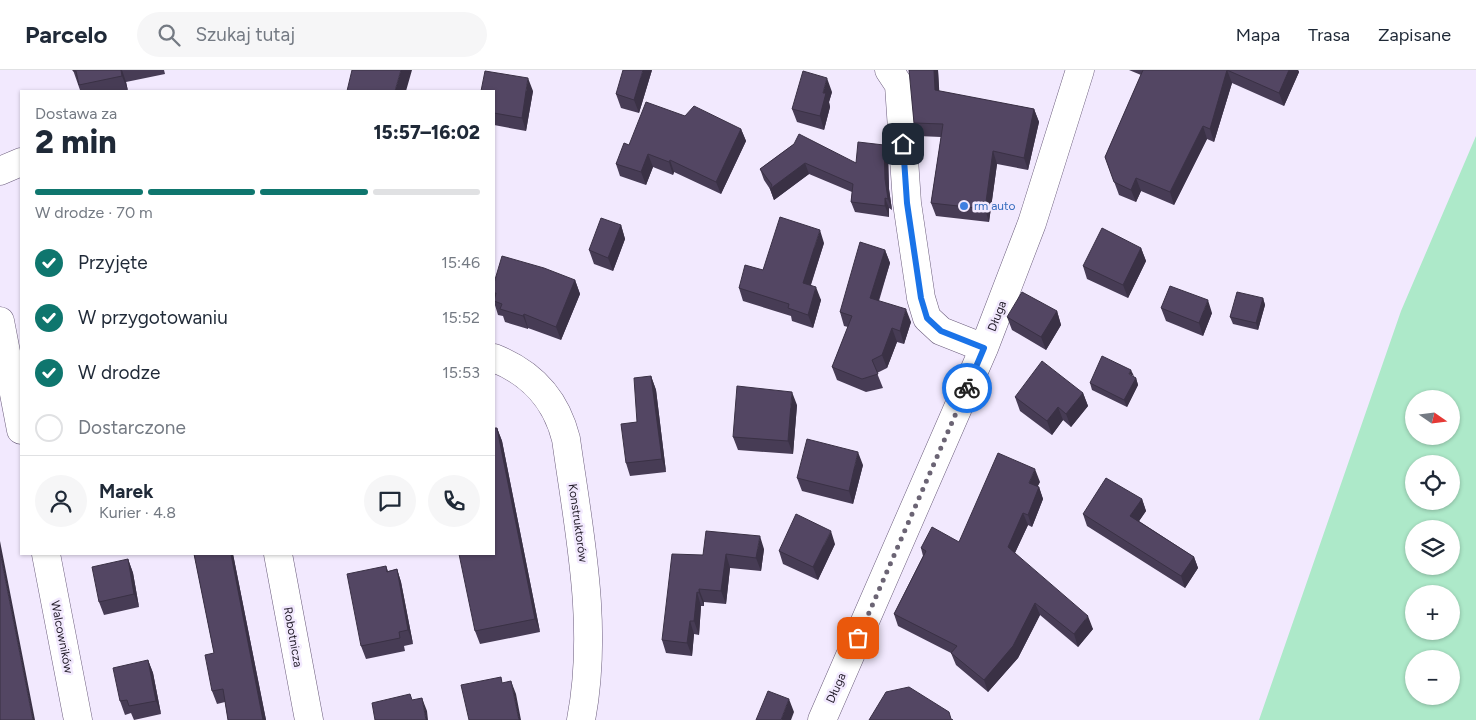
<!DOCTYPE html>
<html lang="pl">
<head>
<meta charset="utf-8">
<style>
  body { margin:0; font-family:Figtree,sans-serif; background:#f6f6f7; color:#1f2937; height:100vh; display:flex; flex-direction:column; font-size:19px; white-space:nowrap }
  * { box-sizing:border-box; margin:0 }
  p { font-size:16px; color:#747a83 }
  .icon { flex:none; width:28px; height:28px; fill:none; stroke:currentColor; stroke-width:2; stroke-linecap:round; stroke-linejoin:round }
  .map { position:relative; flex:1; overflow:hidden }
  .details { position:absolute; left:20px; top:20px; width:475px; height:465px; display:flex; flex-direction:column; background:#fff; border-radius:0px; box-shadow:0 1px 4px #0004 }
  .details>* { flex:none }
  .needle { width:32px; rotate:104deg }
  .buttons { position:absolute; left:1405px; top:320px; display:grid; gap:10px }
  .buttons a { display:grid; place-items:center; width:55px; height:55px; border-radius:50%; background:#fff; box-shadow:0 1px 4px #0004; font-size:25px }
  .pin { position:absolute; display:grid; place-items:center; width:42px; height:42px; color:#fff; margin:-21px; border-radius:10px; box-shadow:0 2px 8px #0006 }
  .courier { position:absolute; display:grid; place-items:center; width:50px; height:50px; margin:-25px; border:4px solid #1a73e8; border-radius:50%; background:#fff; color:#222; box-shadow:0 1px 6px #0007 }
  .overview em { font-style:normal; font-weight:800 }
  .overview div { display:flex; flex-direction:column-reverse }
  .overview { display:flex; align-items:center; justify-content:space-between; height:85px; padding:0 15px }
  h1 { font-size:32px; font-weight:800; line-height:38px }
  .bar { display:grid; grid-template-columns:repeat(4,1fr); gap:8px 5px; align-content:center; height:60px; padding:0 15px }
  .bar i { height:6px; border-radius:4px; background:#e0e1e3 }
  .bar .active { background:#0f766e }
  .bar p { grid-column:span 4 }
  .line { display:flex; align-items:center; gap:12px; padding:0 15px; border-top:1px solid #e0e1e3 }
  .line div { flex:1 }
  .round { display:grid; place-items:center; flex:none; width:52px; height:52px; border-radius:26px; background:#f6f6f7 }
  ol { padding:0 15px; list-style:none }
  li { display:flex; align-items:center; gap:15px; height:55px }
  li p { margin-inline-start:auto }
  li .icon { padding:5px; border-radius:50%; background:#0f766e; color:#fff; stroke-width:4 }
  li:last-child { color:#747a83 }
  li i { width:28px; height:28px; border:2px solid #e0e1e3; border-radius:50% }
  header { display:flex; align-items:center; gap:30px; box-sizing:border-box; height:70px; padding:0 25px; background:#fff; border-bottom:1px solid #e0e1e3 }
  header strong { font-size:24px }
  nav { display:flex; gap:28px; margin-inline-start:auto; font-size:18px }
  .search { width:350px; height:45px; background:#f6f6f7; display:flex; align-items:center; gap:12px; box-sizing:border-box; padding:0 18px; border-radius:28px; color:#747a83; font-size:19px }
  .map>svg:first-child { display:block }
  .green { fill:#ade9c9; fill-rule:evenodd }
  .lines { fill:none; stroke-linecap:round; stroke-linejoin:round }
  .minor-casing { stroke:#6b5d7c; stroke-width:29 }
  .minor { stroke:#fff; stroke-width:28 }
  .wall { fill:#473c55 }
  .shaded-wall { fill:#3a3145 }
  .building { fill:#534663; stroke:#3a3145 }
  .done { stroke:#6b6474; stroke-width:5; stroke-dasharray:0 9 }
  .route { stroke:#1a73e8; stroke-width:6 }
  .shop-dot { fill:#3f7fe0; stroke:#f2e9fe; stroke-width:2 }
  .labels { text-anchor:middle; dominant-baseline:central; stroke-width:5; stroke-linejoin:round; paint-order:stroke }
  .shop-label { font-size:12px; fill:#366cbe; stroke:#f2e9fe; text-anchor:start }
  .street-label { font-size:12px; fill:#221c29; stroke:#f2e9fe }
</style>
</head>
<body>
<header>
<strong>Parcelo</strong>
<div class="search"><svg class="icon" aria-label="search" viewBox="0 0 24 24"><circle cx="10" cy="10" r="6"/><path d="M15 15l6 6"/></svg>Szukaj tutaj</div>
<nav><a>Mapa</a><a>Trasa</a><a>Zapisane</a></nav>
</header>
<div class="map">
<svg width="1476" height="650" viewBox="0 0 1476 650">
  <rect width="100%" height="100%" fill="#f2e9fe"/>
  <!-- green -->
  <path class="green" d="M1476,66v584h-217l142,-409zM1414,329h37v37h-37zM1414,394h37v37h-37zM1414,459h37v37h-37zM1414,524h37v37h-37zM1414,589h37v37h-37z"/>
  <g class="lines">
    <defs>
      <path id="minor" d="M889,0l10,15 8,118 14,95 6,20 14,13 43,17
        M0,101l21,-9
        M0,251l21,109
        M494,288c38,15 62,41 72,81 13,93 33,187 15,281
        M46,484l32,166
        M278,484l31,166
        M822,650l162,-372 48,-125 48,-153"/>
    </defs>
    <!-- minor casing -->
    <use href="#minor" class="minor-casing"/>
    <!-- minor -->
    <use href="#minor" class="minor"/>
  </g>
  <!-- wall -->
  <path class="wall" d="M73,0h91l1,4 -39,8 2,9h-46l-1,-1h-1z
    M652,0l-13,43 -18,-5 -5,-14z
    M909,0h29l1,21 95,18 5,13 -11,48 -31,-6 -8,58 -53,-6 -5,-13 10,-66 -23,-1 -4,-13 -4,-49z
    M1129,0h169l1,2 -15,34 -52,-23 -18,59 -7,-3 -33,66 -33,-14 -5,11 -17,-7 -14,-38 36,-82z
    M494,21h39l-7,40 -32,-6z
    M832,22l-3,10 1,5 -6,23 -27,-8 -5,-13z
    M685,46l56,13 5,12 -25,53 -47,-22 -1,3 -20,-8 -7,18 -26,-9 -4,-12 13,-19z
    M794,74l62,19 28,-18 4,11 1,33 3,21 -3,-2v9l-34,-5 -4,-10 1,-10 -43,-18 -35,26 -4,-11 -6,-9 -4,-11z
    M621,155l4,14 -12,32 -19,-7 -5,-14z
    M824,173l-13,42 10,15 -8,28 -21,-7 -1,-5 -48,-15 -4,-13 24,-18z
    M1141,178l5,13 -18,37 -41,-19 -4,-13z
    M885,180l5,13 -11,38 32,21 -7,22 -7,-2 -10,26 -10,5 6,15 -17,4 -29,-12 -5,-13 16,-40 -4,-1 -4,-14z
    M575,210l5,14 -19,46 -33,-12v1l-23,-7 -2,-6 -5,-1 -4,-13v-19z
    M1263,228l2,7 -7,25 -25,-6 -3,-7z
    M1161,238l51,5 -9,23 -37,-15z
    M1057,241l4,14 -15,25 -34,-20 -5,-13z
    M651,306l5,14 10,82 -36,4 -4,-13z
    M1134,307l2,1 2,7 -11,22 -35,-17 -2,-7z
    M1083,323l5,13 -17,21 -8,-7 -11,15 -32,-24 -5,-14z
    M797,335l-4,49 -55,-4 -5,-13z
    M497,358l5,13 38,191 -60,12 -5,-13z
    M863,395l-10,39 -51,-13 -5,-13z
    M1040,412l-3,5h2l4,12 -11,28 -4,-2 -13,28 78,76 -15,18 -38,-32 -22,43 -30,34 -32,-27 -5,-12 -53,-27 -4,-12 29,-58 -2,-8 38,-6z
    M1142,429l4,12 -7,10 55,36 4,11 -13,20 -98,-62 -4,-12z
    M835,474l-17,36 -35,-16 -4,-13z
    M764,479l-3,22 -31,-3 -4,36 -22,-2v4h-3l-2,29 -5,-1 -2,22 -26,-3 -4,-13 41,-85z
    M194,484h39l33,166h-38l-3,-18 -8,2 -5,-13 2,-38z
    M128,489l5,14 6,34 -35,8 -5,-13z
    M386,496l2,5 9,-2 4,13 12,62 -9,2 1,5 -39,8 -5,-13z
    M148,590l5,13 8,41 -27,6 -3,-7 -6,2 -5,-14z"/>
  <!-- shaded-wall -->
  <path class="shaded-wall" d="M121,0h1l4,12 2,9 -6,-15z
    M401,0h11l-6,21h-11z
    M643,0h9l-13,43 -5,-13z
    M934,0h4l2,33 -5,-13z
    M1227,0l5,13 -18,59 -4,-13z
    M1289,0h9l1,2 -15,34 -5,-13z
    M528,8l5,13 -7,40 -4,-13z
    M827,8l5,14 -3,10 1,5 -6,23 -4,-14 3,-23z
    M1034,39l5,13 -11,48 -4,-12z
    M1203,56l4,13 -33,66 -4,-13z
    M741,59l5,12 -25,53 -5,-12z
    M884,75l4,11 1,33 3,21 -4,-11 -3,-20z
    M993,81l4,13 -8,58 -4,-13z
    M648,84l5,13 -7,18 -5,-13z
    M670,90l4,12 -1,3 -4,-13z
    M805,93l4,11 -35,26 -4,-11z
    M1136,108l5,13 -5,11 -5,-12z
    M885,128l4,10v9l-4,-11z
    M621,155l4,14 -12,32 -5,-13z
    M820,160l4,13 -17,53 -4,-13z
    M1141,178l5,13 -18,37 -5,-13z
    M885,180l5,13 -15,48 -5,-13z
    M575,210l5,14 -19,46 -5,-13z
    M816,217l5,13 -8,28 -5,-13z
    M1263,228l2,7 -7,25 -2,-7z
    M1208,230l4,13 -9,23 -4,-13z
    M906,239l5,13 -7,22 -4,-13z
    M1057,241l4,14 -15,25 -5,-13z
    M524,244l4,14v1l-5,-13z
    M892,258l5,14 -10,26 -5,-13z
    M1131,300l3,6 -5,-2z
    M651,306l5,14 10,82 -4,-13z
    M1136,308l2,7 -11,22 -3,-7z
    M792,322l5,13 -4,49 -5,-13z
    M1083,323l5,13 -17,21 -5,-13z
    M1058,337l5,13 -11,15 -5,-14z
    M497,358l5,13 38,191 -5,-13z
    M858,382l5,13 -10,39 -4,-13z
    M1035,399l5,13 -7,13 -4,-12z
    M1039,417l4,12 -11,28 -4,-12z
    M1142,429l4,12 -11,16 -5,-11z
    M1023,443l5,12 -16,34 -4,-12z
    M831,461l4,13 -17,36 -5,-13z
    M760,466l4,13 -3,22 -5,-13z
    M0,471l35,179h-2l-33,-168z
    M231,484h2l33,166h-3z
    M726,484l4,14 -4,36 -5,-13z
    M1194,487l4,11 -13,20 -4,-12z
    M128,489l5,14 6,34 -5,-13z
    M397,499l4,13 12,62 -5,-14z
    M699,519l5,13v4l-5,-13z
    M697,522l4,14 -2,29 -5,-14z
    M1035,533l5,12 -22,43 -30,34 -4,-12z
    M1088,546l5,13 -15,18 -4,-13z
    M690,551l4,13 -2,22 -5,-13z
    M148,590l5,13 8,41 -5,-13z
    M511,611l5,13 5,26h-2z
    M422,628l5,13 1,9h-2z
    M789,629l5,13 -3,8h-10z"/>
  <!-- building -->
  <path class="building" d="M73,0h48l1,6 -43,9 -3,-14h-3z
    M352,0h49l-6,21h-48z
    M623,0h20l-9,30 -18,-6z
    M909,0h25l1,20 99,19 -10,49 -31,-7 -8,58 -54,-6 12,-79 -29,-1z
    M1143,0h146l-10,23 -52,-23 -17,59 -7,-3 -33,66 -34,-14 -5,12 -17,-8 -9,-25z
    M485,1l43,7 -6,40 -28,-5v-22h-13z
    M803,1l24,7 -4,15h3l-6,23 -28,-7z
    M646,32l39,14 9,-10 47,23 -25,53 -46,-22 -1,2 -21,-8 -7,18 -25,-8 8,-21 5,2z
    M799,64l57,29 2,-21 26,3 1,34 3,20 -3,-1v8l-34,-4 2,-18 -48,-21 -35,26 2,-4 -12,-16 34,-25z
    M780,147l40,13 -17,53 13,4 -8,28 -20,-7 1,-4 -50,-16 6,-23 18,5z
    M601,148l20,7 -13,33 -19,-8z
    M1102,158l39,20 -18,37 -40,-19z
    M860,172l25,8 -15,48 36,11 -6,22 -8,-3 -10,27 -10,5 6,14 -16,5 -30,-12 20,-51 -12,-4z
    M502,186l42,12 31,12 -19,47 -32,-13 -1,2 -23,-7 2,-5 -8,-3 2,-8h-2v-10z
    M1170,216l38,14 -9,23 -38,-15z
    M1022,222l35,19 -16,26 -34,-20z
    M1237,222l26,6 -7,25 -26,-6z
    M1102,286l29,14 -2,4 7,4 -12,22 -34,-17z
    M1042,291l41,32 -17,21 -8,-7 -11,14 -32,-24z
    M651,306l11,83 -36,4 -5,-39 16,-2 -3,-44z
    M737,316l55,6 -4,49 -55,-4z
    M494,358h3l38,191 -60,12 -16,-77h35z
    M807,369l51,13 -9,39 -52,-13z
    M998,383l37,16 -6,14 10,4 -11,28 -5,-2 -15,34 80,69 -14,18 -39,-31 -22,43 -29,34 -33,-27 6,-7 -63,-32 32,-63 -5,-3 11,-21 27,15z
    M1106,408l36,21 -12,17 64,41 -13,19 -98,-62z
    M796,444l35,17 -18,36 -34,-16z
    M706,461l54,5 -4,22 -30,-4 -5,37 -22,-2v4l-2,-1 -3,29h-4l-3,22 -25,-3 10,-86 31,1z
    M0,482l33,168h-33z
    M194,484h37l32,166h-35l-5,-31 -11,2 -7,-36 9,-2z
    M128,489l6,35 -35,8 -7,-35z
    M386,496l1,6 10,-3 11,61 -9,2 1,6 -39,8 -14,-72z
    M148,590l8,41 -27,5 -2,-6 -7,1 -7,-33z
    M501,607l1,6 9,-2 8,39h-50l-8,-35z
    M909,617l40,25 2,7 2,1h-84l17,-28z
    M768,621l21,8 -8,21h-25z
    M410,624l2,6 10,-2 4,22h-51l-3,-17z"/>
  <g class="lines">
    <!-- done -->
    <path class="done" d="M858,568l109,-250"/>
    <!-- route -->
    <path class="route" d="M903,74l4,59 14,95 6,20 14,13 43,17 -17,40"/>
  </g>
  <!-- markers -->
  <circle class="shop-dot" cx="964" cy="136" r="5"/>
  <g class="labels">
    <!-- shop labels -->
    <g class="shop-label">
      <text x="974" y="136">rm auto</text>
    </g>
    <!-- street labels -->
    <g class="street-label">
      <text transform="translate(997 246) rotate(-69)">Długa</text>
      <text transform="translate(578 453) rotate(82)">Konstruktorów</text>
      <text transform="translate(62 567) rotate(79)">Walcowników</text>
      <text transform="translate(293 567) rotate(80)">Robotnicza</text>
      <text transform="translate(836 618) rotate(-66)">Długa</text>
    </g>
  </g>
</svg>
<div class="buttons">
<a><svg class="needle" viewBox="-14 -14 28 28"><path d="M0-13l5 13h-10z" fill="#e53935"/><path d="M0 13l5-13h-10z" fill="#747a83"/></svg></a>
<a><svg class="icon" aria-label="locate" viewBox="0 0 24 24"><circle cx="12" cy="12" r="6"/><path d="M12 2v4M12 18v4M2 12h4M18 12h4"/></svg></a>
<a><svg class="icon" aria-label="layers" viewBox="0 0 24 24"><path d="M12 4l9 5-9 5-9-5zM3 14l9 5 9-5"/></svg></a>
<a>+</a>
<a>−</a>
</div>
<div class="pin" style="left:858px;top:568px;background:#ea580c"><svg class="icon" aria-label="bag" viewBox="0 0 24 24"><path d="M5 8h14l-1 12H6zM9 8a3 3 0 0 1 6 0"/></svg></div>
<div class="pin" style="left:903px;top:74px;background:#1f2937"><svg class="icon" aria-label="home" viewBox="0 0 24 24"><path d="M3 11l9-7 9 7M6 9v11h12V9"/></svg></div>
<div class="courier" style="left:967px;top:318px"><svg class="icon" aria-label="bike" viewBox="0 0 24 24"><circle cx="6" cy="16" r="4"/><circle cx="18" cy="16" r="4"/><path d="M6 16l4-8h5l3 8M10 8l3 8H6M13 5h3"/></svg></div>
<section class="details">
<div class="overview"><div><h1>2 min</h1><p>Dostawa za</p></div><em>15:57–16:02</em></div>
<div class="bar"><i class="active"></i><i class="active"></i><i class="active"></i><i></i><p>W drodze · 70 m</p></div>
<ol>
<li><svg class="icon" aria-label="check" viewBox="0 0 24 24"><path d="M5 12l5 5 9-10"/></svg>Przyjęte<p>15:46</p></li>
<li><svg class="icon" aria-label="check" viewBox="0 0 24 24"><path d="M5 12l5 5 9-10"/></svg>W przygotowaniu<p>15:52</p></li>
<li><svg class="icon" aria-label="check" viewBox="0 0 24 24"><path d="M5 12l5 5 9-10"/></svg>W drodze<p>15:53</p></li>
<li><i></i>Dostarczone</li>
</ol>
<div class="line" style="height:90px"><a class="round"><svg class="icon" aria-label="person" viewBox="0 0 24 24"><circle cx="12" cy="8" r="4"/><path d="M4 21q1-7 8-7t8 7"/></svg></a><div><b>Marek</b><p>Kurier · 4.8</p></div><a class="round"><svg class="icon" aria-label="chat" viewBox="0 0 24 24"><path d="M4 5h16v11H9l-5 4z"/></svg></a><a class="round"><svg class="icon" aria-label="phone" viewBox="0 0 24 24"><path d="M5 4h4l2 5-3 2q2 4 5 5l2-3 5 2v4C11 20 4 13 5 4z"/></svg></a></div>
</section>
</div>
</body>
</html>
